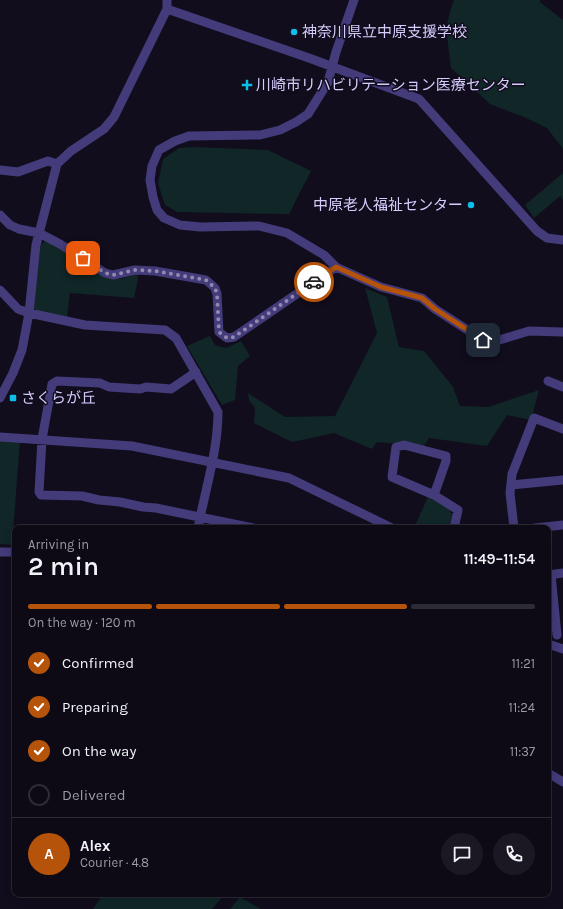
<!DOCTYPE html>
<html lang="en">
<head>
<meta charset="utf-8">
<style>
  body { margin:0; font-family:Karla,"Noto Sans JP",sans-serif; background:#1b1823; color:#f1f3f6; height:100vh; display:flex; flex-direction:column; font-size:15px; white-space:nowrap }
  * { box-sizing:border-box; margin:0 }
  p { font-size:13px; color:#9a9aa1 }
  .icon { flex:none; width:22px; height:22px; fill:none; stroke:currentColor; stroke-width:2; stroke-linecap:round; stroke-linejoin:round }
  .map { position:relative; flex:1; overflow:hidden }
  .sheet { position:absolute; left:12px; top:525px; width:539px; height:372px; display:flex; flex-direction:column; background:#0d0a16; border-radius:8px; box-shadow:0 2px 10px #0003,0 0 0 1px #2d2b35 }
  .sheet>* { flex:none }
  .pin { position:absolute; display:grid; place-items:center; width:34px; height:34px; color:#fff; margin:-17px; border-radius:8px; box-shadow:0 2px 6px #0006 }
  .courier { position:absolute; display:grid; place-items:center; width:40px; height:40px; margin:-20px; border:3px solid #b45309; border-radius:50%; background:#fff; color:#222; box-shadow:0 1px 5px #0007 }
  .overview em { font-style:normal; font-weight:600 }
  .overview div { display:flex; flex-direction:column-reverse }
  .overview { display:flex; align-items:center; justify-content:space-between; height:68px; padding:0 16px }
  h1 { font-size:26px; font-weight:600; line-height:30px }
  .bar { display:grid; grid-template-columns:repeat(4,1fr); gap:6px 4px; align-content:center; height:48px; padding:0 16px }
  .bar i { height:5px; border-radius:3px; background:#2d2b35 }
  .bar .active { background:#b45309 }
  .bar p { grid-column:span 4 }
  .line { display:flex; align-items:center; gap:10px; padding:0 16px; border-top:1px solid #2d2b35 }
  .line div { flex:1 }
  .round { display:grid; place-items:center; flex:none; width:42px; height:42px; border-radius:21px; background:#1b1823 }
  ol { padding:0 16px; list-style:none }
  li { display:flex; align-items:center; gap:12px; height:44px }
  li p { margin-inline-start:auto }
  li .icon { padding:4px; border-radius:50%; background:#b45309; color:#fff; stroke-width:4 }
  li:last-child { color:#9a9aa1 }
  li i { width:22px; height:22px; border:2px solid #2d2b35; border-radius:50% }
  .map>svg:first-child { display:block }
  .green { fill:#102627 }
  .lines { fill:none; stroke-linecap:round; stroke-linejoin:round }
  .minor { stroke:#433b7a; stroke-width:9 }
  .done { stroke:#9189ae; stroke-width:4; stroke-dasharray:0 7.2 }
  .route { stroke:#b45309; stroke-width:5 }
  .poi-dot { fill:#0dbde7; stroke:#110d1d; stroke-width:1.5 }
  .labels { text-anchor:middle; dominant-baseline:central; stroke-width:3; stroke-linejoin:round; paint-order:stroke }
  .poi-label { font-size:15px; fill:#d6ccfc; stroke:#110d1d; text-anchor:start }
</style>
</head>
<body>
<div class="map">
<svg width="563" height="909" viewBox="0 0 563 909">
  <rect width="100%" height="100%" fill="#110d1d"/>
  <!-- green -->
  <path class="green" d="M454,0h86v2l23,18v129l-16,-21 -23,-11 -34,-13 -39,-36 -5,-40 5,-20z
    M194,147l74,3 43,21 -22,43 -112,-2 -12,-7 -7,-22 5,-24 16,-11z
    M563,173v27l-3,-4 -26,22 -9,-13z
    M47,240l61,38 12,1 17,-5 1,5 -4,19 -64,-5 -3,24 -32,-7 -3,-5 9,-61z
    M365,288l22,9 12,50 25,4 29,36 7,19 28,1 51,-17 -8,30 -24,-5 -20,31 -58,-8 -5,8 -47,-4 -5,7 -38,-16 -42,9 -38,-19 1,-15 -6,-8 -1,-7 37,24 50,-1 42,-83z
    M210,336l5,9 11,3 15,-7 9,15 -12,10 -3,34 -13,5 -35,-59z
    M0,440l20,1 -8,104 -12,-1z
    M428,497l21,12 3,5 -3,14h-35z
    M103,894h122l-13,15h-119z
    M240,897l21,12h-31z"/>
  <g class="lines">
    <!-- minor -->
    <path class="minor" d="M354,0l-18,52 -8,30 -20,32 -12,8 -16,8 -20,5 -71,1 -14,5 -16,9 -7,16 -2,14 3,17 4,13 7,8 16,7 20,2 59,-1 28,7 37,22 12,12 45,20 41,11 13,11 48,31 13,1 33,-10 34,1
      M167,9l142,49 110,41 118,132 10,7 16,2
      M0,170l18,2 30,-11 9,3
      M0,215l10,10 9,4 20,4 21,11 45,29 8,2 22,-5 20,1 51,9 9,8 2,6 2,38 8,6 7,-1 102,-70
      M0,290l18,19 11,4 56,12 80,5 11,8 42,74c0,39 -13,78 -20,116
      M196,372l-25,17 -25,-2 -6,2 -31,-2 -9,-4 -43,-2 -5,3 -10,55 -3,53 2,3 41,1 17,4 21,2 23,5 13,1 97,20
      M548,381l15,6
      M0,398l13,-25 9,-23 7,-37 7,-68 21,-81 14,-13 33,-22 10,-12 53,-108v-9
      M0,437l132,9 157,32 103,50
      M511,485l52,-5
      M434,495l12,-34v-5l-42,-11 -8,2 -4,30 42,18 24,15 -4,18
      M514,528l-4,-35 2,-19 22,-56 29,11
      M535,528l28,-3
      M0,552h15
      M548,575l15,-2
      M551,575l6,60
      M548,644l15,5
      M548,773l15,9"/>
  </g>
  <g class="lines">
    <!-- done -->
    <path class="done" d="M83,258l22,15 8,2 22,-5 20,1 51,9 9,8 2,6 2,38 8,6 7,-1 80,-55"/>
    <!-- route -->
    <path class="route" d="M314,282l22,-15 45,20 41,11 13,11 48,31"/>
  </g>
  <!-- markers -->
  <g class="poi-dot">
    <circle cx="294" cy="32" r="4"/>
    <path d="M245 79h4v4h4v4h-4v4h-4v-4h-4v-4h4z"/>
    <circle cx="471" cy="205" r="4"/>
    <rect x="9" y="394" width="8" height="8" rx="2"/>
  </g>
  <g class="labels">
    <!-- poi labels -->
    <g class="poi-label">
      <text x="302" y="32">神奈川県立中原支援学校</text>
      <text x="256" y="85">川崎市リハビリテーション医療センター</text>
      <text x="463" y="205" text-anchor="end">中原老人福祉センター</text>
      <text x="21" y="398">さくらが丘</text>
    </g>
  </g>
</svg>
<div class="pin" style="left:83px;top:258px;background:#ea580c"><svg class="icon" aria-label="bag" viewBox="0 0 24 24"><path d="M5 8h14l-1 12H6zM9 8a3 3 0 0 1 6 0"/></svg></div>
<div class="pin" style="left:483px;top:340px;background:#1f2937"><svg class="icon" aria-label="home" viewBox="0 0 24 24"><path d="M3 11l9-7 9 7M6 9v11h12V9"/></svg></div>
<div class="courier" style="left:314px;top:282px"><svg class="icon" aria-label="car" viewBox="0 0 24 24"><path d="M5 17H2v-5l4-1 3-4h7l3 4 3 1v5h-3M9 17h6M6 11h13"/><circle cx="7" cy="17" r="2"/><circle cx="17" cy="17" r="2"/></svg></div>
<section class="sheet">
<div class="overview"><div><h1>2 min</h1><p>Arriving in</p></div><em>11:49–11:54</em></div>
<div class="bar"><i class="active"></i><i class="active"></i><i class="active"></i><i></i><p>On the way · 120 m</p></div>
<ol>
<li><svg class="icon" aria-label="check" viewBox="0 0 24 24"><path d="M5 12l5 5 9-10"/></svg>Confirmed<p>11:21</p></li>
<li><svg class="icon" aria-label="check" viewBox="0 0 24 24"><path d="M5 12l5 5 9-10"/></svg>Preparing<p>11:24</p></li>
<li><svg class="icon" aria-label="check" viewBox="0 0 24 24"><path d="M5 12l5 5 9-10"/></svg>On the way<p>11:37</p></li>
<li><i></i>Delivered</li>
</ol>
<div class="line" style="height:72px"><b class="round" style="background:#b45309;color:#fff">A</b><div><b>Alex</b><p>Courier · 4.8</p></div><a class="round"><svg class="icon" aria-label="chat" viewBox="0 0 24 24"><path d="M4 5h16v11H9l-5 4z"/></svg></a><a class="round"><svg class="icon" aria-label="phone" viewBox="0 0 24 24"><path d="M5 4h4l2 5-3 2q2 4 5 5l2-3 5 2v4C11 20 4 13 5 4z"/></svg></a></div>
</section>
</div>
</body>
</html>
